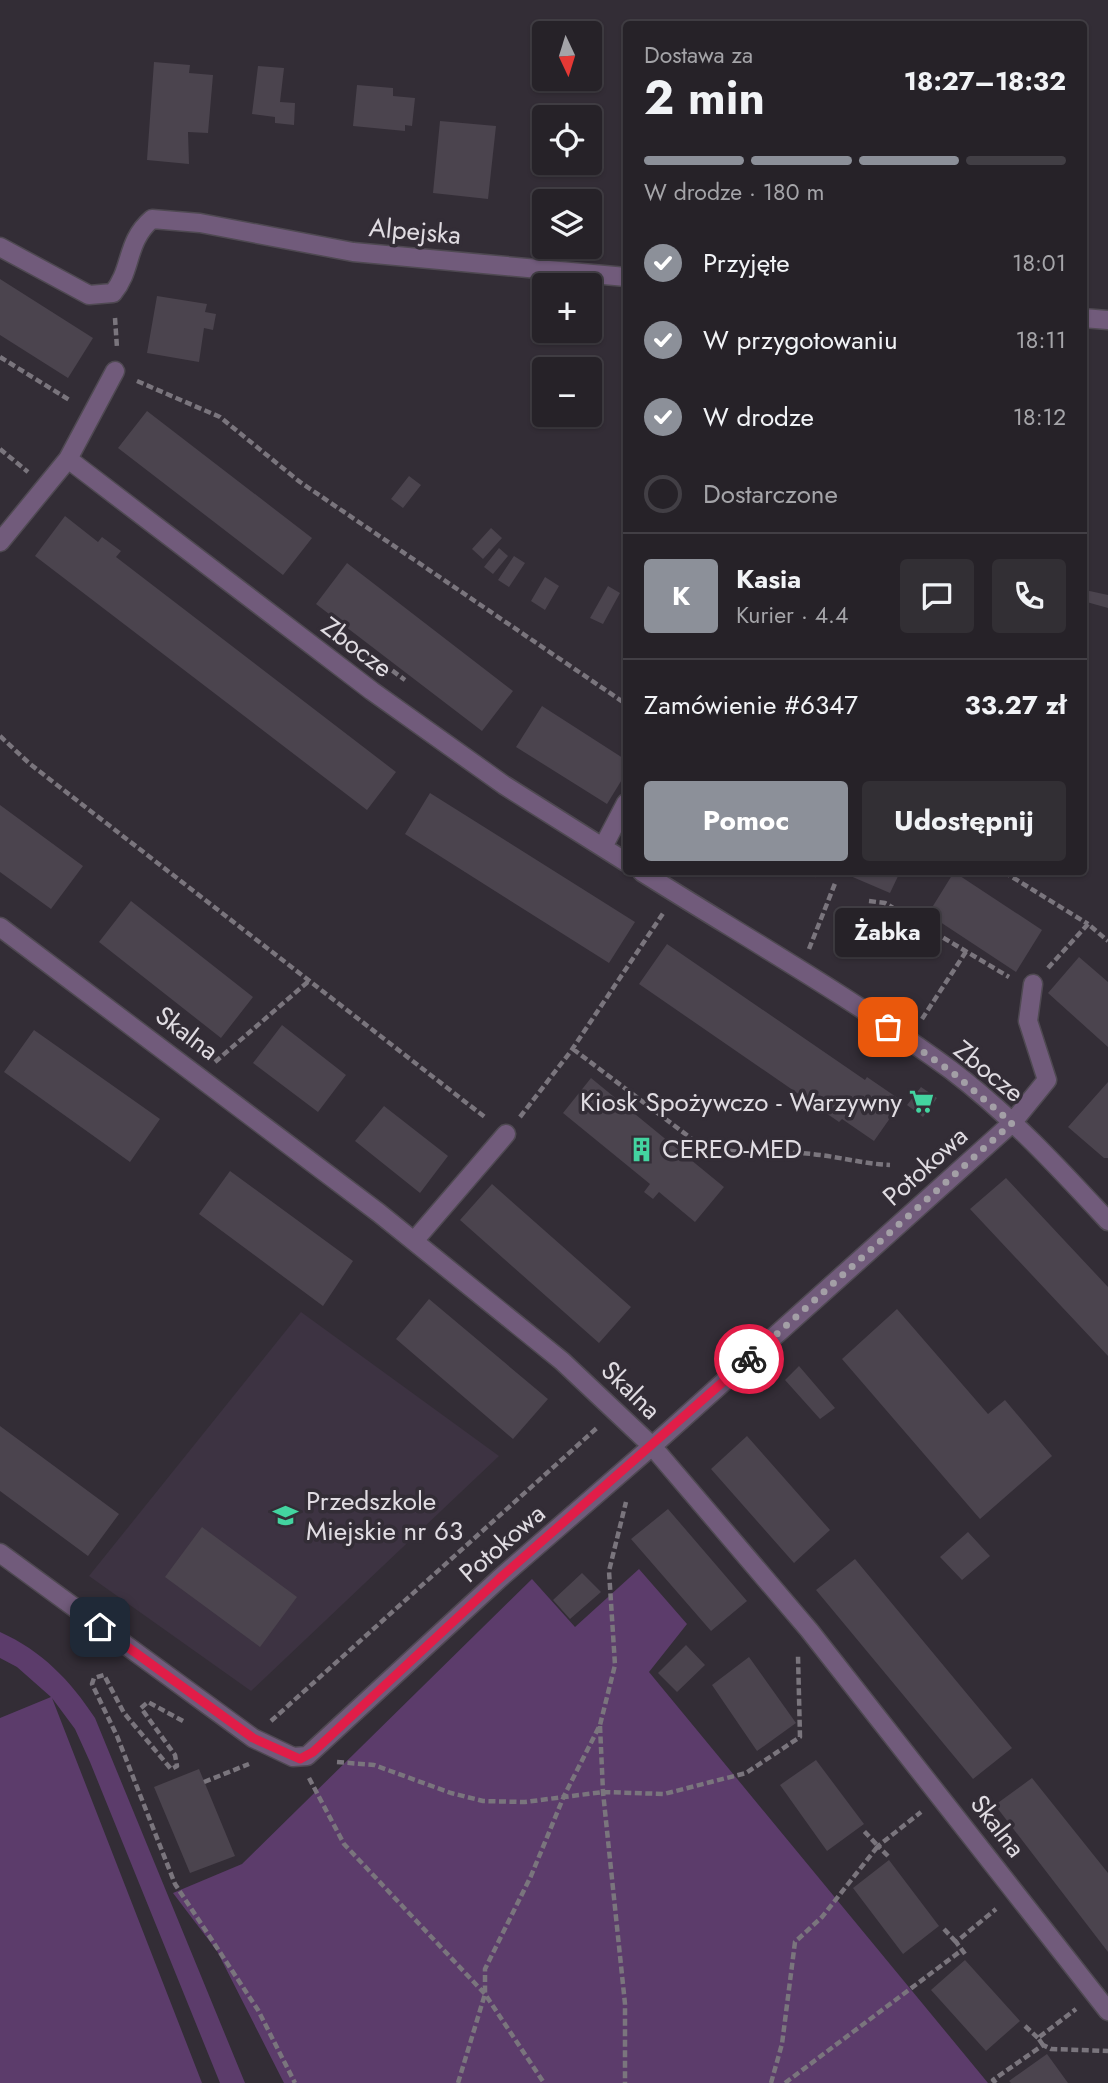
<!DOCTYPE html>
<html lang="pl">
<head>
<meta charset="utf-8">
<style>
  body { margin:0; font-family:Jost,sans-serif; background:#322f34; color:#f1f3f6; height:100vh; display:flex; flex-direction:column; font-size:26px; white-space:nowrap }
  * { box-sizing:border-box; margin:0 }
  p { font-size:23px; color:#a4a4a8 }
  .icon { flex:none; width:38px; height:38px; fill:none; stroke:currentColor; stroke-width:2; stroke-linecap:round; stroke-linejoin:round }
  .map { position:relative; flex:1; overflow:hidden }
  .details { position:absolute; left:623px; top:21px; width:464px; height:854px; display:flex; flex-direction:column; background:#262228; border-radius:7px; box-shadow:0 2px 5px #0004,0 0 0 2px #423f45 }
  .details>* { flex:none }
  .needle { width:46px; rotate:176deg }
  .tools { position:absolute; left:532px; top:21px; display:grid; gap:14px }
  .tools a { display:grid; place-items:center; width:70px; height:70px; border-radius:7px; background:#262228; box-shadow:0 2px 5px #0004,0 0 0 2px #423f45; font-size:35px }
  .pin { position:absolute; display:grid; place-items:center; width:60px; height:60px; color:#fff; margin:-30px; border-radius:14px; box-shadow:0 4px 10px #0006 }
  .courier { position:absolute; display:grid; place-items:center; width:70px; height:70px; margin:-35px; border:5px solid #e11d48; border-radius:50%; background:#fff; color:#222; box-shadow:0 2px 9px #0007 }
  .bubble { position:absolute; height:49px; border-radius:7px; background:#262228; box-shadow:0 2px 5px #0004,0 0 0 2px #423f45; font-size:23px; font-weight:700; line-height:49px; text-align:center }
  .summary em { font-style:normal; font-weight:700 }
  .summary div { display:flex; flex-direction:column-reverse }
  .summary { display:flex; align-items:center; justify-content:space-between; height:119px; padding:0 21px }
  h1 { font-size:46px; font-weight:700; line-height:52px }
  .bar { display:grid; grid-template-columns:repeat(4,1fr); gap:10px 7px; align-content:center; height:84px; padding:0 21px }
  .bar i { height:9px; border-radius:5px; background:#423f45 }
  .bar .current { background:#8c9099 }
  .bar p { grid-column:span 4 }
  .line { display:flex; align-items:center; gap:18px; padding:0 21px; border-top:2px solid #423f45 }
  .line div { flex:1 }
  .round { display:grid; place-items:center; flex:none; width:74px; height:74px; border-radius:7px; background:#322f34 }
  ol { padding:0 21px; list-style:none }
  li { display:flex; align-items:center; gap:21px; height:77px }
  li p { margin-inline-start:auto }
  li .icon { padding:7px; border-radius:50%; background:#8c9099; color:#fff; stroke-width:4 }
  li:last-child { color:#a4a4a8 }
  li i { width:38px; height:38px; border:4px solid #423f45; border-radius:50% }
  .action { display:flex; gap:14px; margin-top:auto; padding:14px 21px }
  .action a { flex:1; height:80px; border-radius:7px; background:#8c9099; color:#fff; font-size:28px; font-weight:700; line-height:80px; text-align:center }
  .action a+a { background:#322f34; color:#f1f3f6 }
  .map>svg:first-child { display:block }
  .built { fill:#3d3342 }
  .green { fill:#5c3c6b }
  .building { fill:#4b444e }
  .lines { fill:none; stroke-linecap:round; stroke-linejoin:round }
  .minor-casing { stroke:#4f4952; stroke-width:21 }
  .path { stroke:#7a757d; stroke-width:4.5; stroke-dasharray:7 3.5; stroke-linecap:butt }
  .minor { stroke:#715b7b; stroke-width:18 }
  .done { stroke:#a39fa6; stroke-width:7; stroke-dasharray:0 12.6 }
  .route { stroke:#e11d48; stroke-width:9 }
  .labels { text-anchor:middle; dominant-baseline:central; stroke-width:7; stroke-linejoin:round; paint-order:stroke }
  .street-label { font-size:26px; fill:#e0dce2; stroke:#332d36 }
  .poi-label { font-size:26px; fill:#e0dce2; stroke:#332d36; text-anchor:start }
</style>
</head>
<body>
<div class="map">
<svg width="1108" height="2083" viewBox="0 0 1108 2083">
  <rect width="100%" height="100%" fill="#332d36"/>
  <!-- built -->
  <path class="built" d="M301,1312l198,144 -248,235 -162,-115z"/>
  <!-- green -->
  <path class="green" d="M639,1569l48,55 -38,48 339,411h-704l-67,-132 -44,-58 69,-29 290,-285 43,48z
    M0,1632c42,19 70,48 95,86l150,365h-25l-130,-321 -15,-33 -23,-31 150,385h-202v-365l51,-21 -34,-30 -17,-9z"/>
  <!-- building -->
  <path class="building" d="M154,62l36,3 -1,8 24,2 -5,58 -20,-1 1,32 -42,-4z
    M258,66l26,2 -4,34 15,1 -1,22 -19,-2v-6l-23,-3z
    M357,85l36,3v8l22,2 -3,28 -7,-1v6l-52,-5z
    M440,121l56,5 -8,73 -55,-6z
    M625,189h1v37h-4z
    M0,279l93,59 -25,40 -68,-43z
    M157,296l50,8 -2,8 11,2 -3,16 -9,-2 -5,34 -52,-9z
    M147,411l165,127 -29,37 -165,-127z
    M409,476l12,9 -18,23 -12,-9z
    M65,516l33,26 4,-5 19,14 -5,6 280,215 -29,38 -332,-254z
    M491,528l11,10 -19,21 -11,-10z
    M499,548l9,8 -15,18 -9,-7z
    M514,556l11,7 -16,24 -11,-7z
    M347,563l166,128 -31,40 -166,-127z
    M545,577l14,9 -14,24 -14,-9z
    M608,586l12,7 -17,31 -13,-6z
    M1085,590l23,5v13l-25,-7z
    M542,706l84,54v13l-19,31 -91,-57z
    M430,793l205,129 -26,41 -204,-129z
    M0,805l83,61 -32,43 -51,-37z
    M841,872h59l-10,21z
    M954,872l88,58 -26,42 -88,-58z
    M131,901l122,96 -32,41 -122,-96z
    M667,944l198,136 2,-3 35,24 -28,40 -32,-22 -3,3 -200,-138z
    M1079,957l29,25v65l-60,-54z
    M282,1025l64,50 -28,37 -65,-49z
    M34,1030l126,89 -30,43 -126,-90z
    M591,1078l133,109 -29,35 -36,-30 -6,7 -9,-7 6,-8 -87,-71z
    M1108,1082v76h-4l-36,-31z
    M921,1087l16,11 -14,19 -16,-12z
    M384,1106l64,50 -28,37 -65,-52z
    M230,1171l123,90 -30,45 -124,-92z
    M1006,1178l102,109v69l-138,-147z
    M492,1184l139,123 -32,36 -139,-123z
    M429,1299l119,100 -35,40 -117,-100z
    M897,1309l91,105 17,-14 47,56 -72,63 -138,-160z
    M799,1366l36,42 -15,11 -35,-39z
    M0,1426l119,88 -31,42 -88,-65z
    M747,1436l83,94 -36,33 -83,-94z
    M668,1509l79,92 -36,30 -80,-92z
    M202,1527l95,70 -37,50 -95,-70z
    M968,1532l22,24 -28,24 -22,-23z
    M855,1559l157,189 -39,31 -157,-189z
    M582,1573l19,19 -31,27 -17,-19z
    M686,1645l19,20 -28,27 -19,-19z
    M749,1657l47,66 -39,28 -45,-66z
    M816,1760l48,64 -37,27 -47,-66z
    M199,1769l36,87 -45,17 -36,-86z
    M1032,1778l76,95v79l-113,-147z
    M889,1860l50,66 -36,28 -50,-66z
    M965,1960l55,61 -34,30 -55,-61z
    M1047,2054l21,29h-57l-2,-2z"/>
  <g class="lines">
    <defs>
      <path id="minor" d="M0,247l89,48 24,-2c20,-24 12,-51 39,-74l48,4 153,29 273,25
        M1083,318l25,2
        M68,459l304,232 132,94 122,77
        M0,542l68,-83 47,-88
        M603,847l23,-44
        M642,872c103,65 210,126 309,198 58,44 108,98 157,151
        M0,927l379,286 183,148 90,85 157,184 299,381
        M414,1241l92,-107
        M0,1553l253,185 40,19 14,-1 192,-177 160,-139 353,-317 35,-43 -19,-59 5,-37"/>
    </defs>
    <!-- minor casing -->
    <use href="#minor" class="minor-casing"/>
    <!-- path -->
    <path class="path" d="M115,318l2,30
      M0,357l71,44
      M137,381l83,36 80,65 326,222
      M0,449l28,23
      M367,652l38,28
      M0,736l30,28 456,354
      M811,872l9,5
      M1004,872l84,52
      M869,901l16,2 124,74
      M809,949l27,-68
      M1048,968l40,-44 20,17
      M922,1019l45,-69
      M573,1049l119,90c47,22 81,9 128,16 24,3 46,9 70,10
      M215,1062l95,-82
      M520,1117l51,-66 93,-139
      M183,1721l-35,-19 -7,6 34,47 2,11 -6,3 -47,-56 -20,-38 -10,3 -2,6 25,52 58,148 83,126 37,73
      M271,1721l327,-294
      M600,1726l3,66 22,212v79
      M337,1762l37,3 77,28 32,8 42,1 78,-10 61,2 82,-21 54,-36 -2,-81
      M309,1778l35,66 141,150 59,89
      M204,1782l45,-18
      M888,1856l-10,-10 43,-34
      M944,1929l12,13
      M965,1954l-9,-12 40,-33
      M1025,2026l13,12
      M1043,2045l-5,-7 38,-29
      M458,2083l27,-89v-25l46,-93 33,-80 36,-71 15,-60 -6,-94 17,-69
      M771,2083l11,-39 13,-102 27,-25 56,-71 -14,-15
      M785,2083l177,-133
      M996,2083l-3,-3 50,-35 8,4 57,2"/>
    <!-- minor -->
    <use href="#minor" class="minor"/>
  </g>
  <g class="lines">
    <!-- done -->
    <path class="done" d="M749,1359l263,-236 -60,-51 -64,-45"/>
    <!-- route -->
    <path class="route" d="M100,1627l153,111 47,21 13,-7 186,-173 250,-220"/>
  </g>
  <!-- icons -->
  <defs>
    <symbol id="supermarket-bare" viewBox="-9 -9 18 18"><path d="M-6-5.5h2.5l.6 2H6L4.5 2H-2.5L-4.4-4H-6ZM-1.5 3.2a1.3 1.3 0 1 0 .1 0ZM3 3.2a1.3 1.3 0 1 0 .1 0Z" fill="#43d4a0" stroke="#332d36" stroke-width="2.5" paint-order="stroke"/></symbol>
    <symbol id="building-bare" viewBox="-9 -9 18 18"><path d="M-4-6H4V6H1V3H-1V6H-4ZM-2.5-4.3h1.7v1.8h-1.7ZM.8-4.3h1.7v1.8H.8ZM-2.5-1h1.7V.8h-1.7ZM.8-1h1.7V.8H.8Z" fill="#43d4a0" stroke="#332d36" stroke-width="2.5" paint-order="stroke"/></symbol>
    <symbol id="school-bare" viewBox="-9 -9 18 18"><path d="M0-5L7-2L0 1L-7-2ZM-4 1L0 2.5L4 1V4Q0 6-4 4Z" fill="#43d4a0" stroke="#332d36" stroke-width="2.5" paint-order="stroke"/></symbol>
  </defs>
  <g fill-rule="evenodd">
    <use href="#supermarket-bare" x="904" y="1084" width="35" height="35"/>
    <use href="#building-bare" x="624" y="1132" width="35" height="35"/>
    <use href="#school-bare" x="268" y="1498" width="35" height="35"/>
  </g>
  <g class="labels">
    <!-- street labels -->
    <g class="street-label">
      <text transform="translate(415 231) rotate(5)">Alpejska</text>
      <text transform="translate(357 647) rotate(37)">Zbocze</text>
      <text transform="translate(187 1033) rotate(37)">Skalna</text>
      <text transform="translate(989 1071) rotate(39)">Zbocze</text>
      <text transform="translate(925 1166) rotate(-42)">Potokowa</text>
      <text transform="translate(631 1390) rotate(44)">Skalna</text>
      <text transform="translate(502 1543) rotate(-41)">Potokowa</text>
      <text transform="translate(998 1826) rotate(52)">Skalna</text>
    </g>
    <!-- poi labels -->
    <g class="poi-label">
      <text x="902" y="1102" text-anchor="end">Kiosk Spożywczo - Warzywny</text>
      <text x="662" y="1149">CEREO-MED</text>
      <text x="306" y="1501">Przedszkole<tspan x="306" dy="30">Miejskie nr 63</tspan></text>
    </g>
  </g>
</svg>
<div class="tools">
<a><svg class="needle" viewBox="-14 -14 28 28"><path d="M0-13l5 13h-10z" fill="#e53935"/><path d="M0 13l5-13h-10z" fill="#a4a4a8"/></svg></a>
<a><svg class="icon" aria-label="locate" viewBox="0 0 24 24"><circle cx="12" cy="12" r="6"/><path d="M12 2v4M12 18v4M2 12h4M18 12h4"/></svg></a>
<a><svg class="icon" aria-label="layers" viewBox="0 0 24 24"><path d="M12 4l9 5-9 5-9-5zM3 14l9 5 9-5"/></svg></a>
<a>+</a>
<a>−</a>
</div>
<div class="pin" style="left:888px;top:1027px;background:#ea580c"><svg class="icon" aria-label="bag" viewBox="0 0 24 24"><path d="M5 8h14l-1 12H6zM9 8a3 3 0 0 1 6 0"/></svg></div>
<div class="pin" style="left:100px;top:1627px;background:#1f2937"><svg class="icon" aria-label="home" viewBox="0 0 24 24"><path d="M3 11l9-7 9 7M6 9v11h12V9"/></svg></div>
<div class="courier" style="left:749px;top:1359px"><svg class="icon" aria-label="bike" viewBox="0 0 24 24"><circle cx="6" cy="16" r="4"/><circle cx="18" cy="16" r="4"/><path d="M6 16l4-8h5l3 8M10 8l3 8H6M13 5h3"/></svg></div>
<div class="bubble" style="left:835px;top:908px;width:105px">Żabka</div>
<section class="details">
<div class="summary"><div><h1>2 min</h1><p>Dostawa za</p></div><em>18:27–18:32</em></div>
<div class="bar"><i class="current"></i><i class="current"></i><i class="current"></i><i></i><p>W drodze · 180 m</p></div>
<ol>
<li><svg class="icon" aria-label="check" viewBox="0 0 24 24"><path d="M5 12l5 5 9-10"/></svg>Przyjęte<p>18:01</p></li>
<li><svg class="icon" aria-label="check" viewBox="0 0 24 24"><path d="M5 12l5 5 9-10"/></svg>W przygotowaniu<p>18:11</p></li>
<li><svg class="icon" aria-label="check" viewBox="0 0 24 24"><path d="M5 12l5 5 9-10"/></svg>W drodze<p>18:12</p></li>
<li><i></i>Dostarczone</li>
</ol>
<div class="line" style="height:126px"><b class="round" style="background:#8c9099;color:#fff">K</b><div><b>Kasia</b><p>Kurier · 4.4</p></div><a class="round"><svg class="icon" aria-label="chat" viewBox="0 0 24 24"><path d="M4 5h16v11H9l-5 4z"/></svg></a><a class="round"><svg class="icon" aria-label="phone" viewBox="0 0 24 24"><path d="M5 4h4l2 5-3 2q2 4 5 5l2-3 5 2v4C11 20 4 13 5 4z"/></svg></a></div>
<div class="line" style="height:91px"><div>Zamówienie #6347</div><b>33.27 zł</b></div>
<div class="action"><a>Pomoc</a><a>Udostępnij</a></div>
</section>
</div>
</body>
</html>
